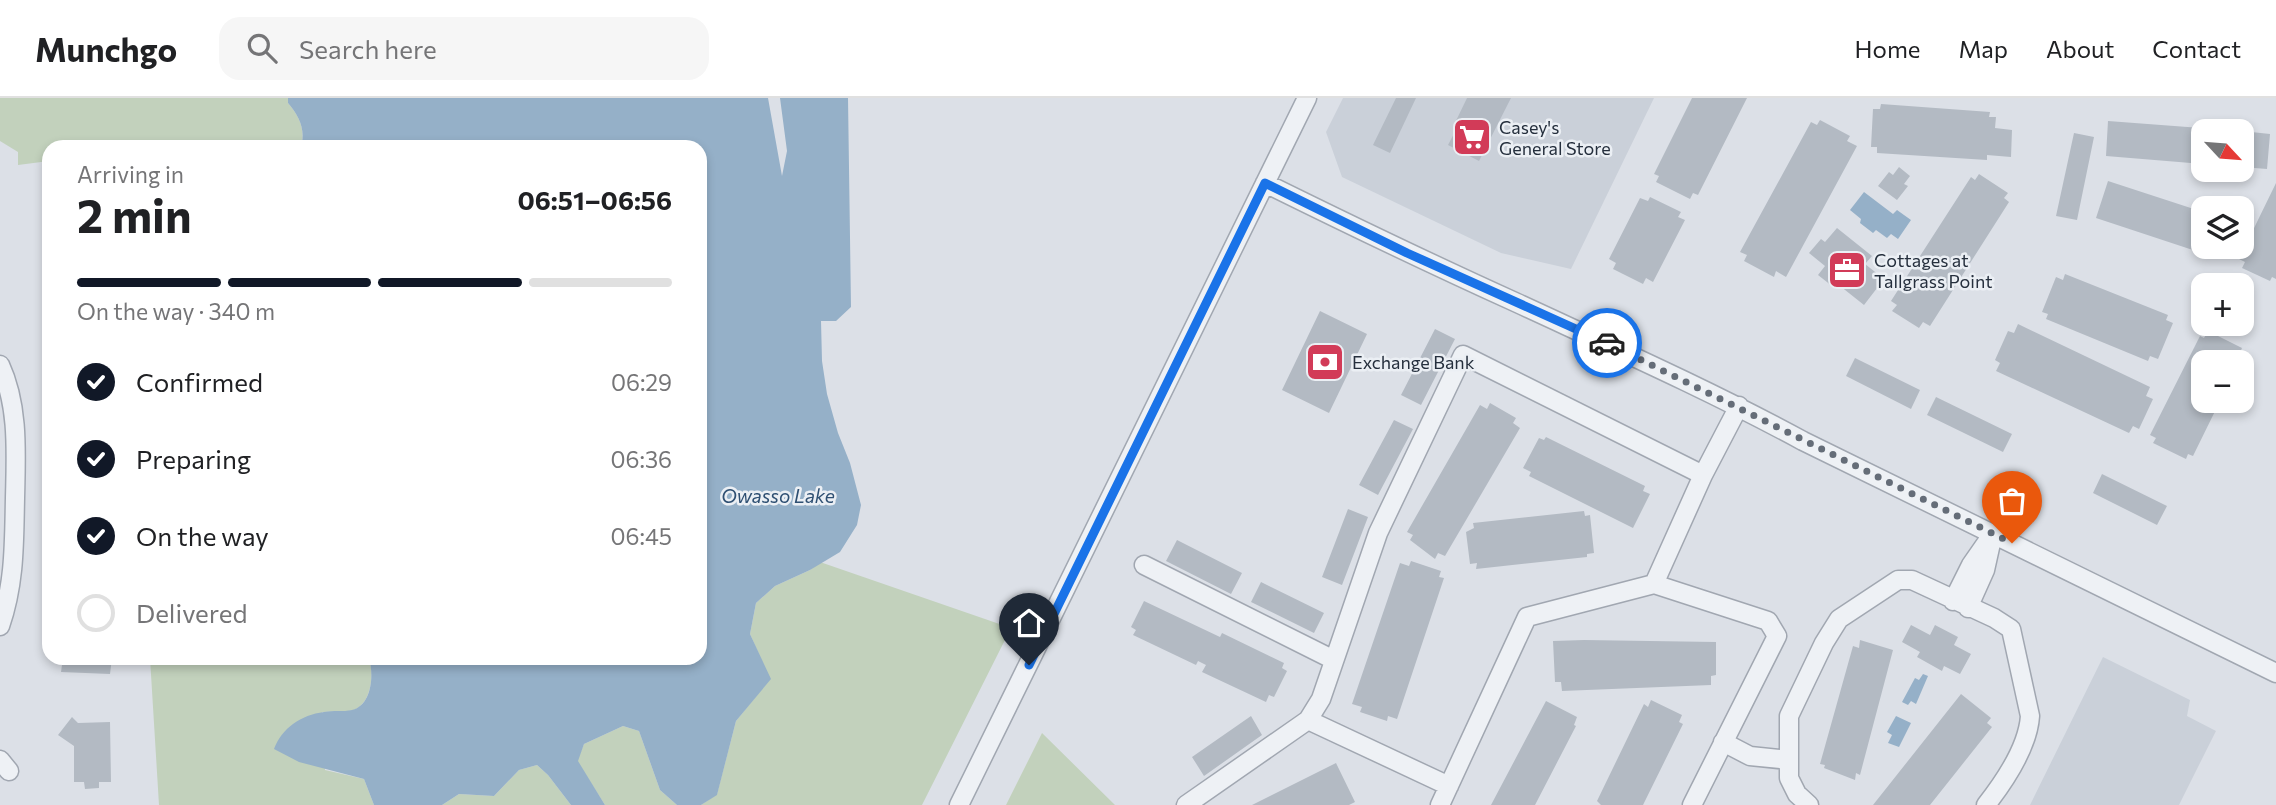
<!DOCTYPE html>
<html lang="en">
<head>
<meta charset="utf-8">
<style>
  body { margin:0; font-family:Commissioner,sans-serif; background:#f6f6f6; color:#202124; height:100vh; display:flex; flex-direction:column; font-size:26px; white-space:nowrap }
  * { box-sizing:border-box; margin:0 }
  p { font-size:23px; color:#757577 }
  .icon { flex:none; width:38px; height:38px; fill:none; stroke:currentColor; stroke-width:2; stroke-linecap:round; stroke-linejoin:round }
  .map { position:relative; flex:1; overflow:hidden }
  .drawer { position:absolute; left:42px; top:42px; width:665px; height:525px; display:flex; flex-direction:column; background:#fff; border-radius:21px; box-shadow:0 4px 10px #0003 }
  .drawer>* { flex:none }
  .needle { width:46px; rotate:116deg }
  .buttons { position:absolute; left:2191px; top:21px; display:grid; gap:14px }
  .buttons a { display:grid; place-items:center; width:63px; height:63px; border-radius:14px; background:#fff; box-shadow:0 4px 10px #0003; font-size:35px }
  .pin { position:absolute; display:grid; place-items:center; width:60px; height:60px; color:#fff; margin:-72px -30px; border-radius:50% 50% 50% 0; rotate:-45deg; box-shadow:0 0 7px #0007 }
  .pin .icon { rotate:45deg }
  .courier { position:absolute; display:grid; place-items:center; width:70px; height:70px; margin:-35px; border:5px solid #1a73e8; border-radius:50%; background:#fff; color:#222; box-shadow:0 2px 9px #0007 }
  .head em { font-style:normal; font-weight:700 }
  .head div { display:flex; flex-direction:column-reverse }
  .head { display:flex; align-items:center; justify-content:space-between; height:119px; padding:0 35px }
  h1 { font-size:46px; font-weight:700; line-height:52px }
  .bar { display:grid; grid-template-columns:repeat(4,1fr); gap:10px 7px; align-content:center; height:84px; padding:0 35px }
  .bar i { height:9px; border-radius:5px; background:#e0e0e0 }
  .bar .active { background:#111827 }
  .bar p { grid-column:span 4 }
  ol { padding:0 35px; list-style:none }
  li { display:flex; align-items:center; gap:21px; height:77px }
  li p { margin-inline-start:auto }
  li .icon { padding:7px; border-radius:50%; background:#111827; color:#fff; stroke-width:4 }
  li:last-child { color:#757577 }
  li i { width:38px; height:38px; border:4px solid #e0e0e0; border-radius:50% }
  header { display:flex; align-items:center; gap:42px; box-sizing:border-box; height:98px; padding:0 35px; background:#fff; border-bottom:2px solid #e0e0e0 }
  header strong { font-size:33px }
  nav { display:flex; gap:38px; margin-inline-start:auto; font-size:24px }
  .search { width:490px; height:63px; background:#f6f6f6; display:flex; align-items:center; gap:18px; box-sizing:border-box; padding:0 24px; border-radius:21px; color:#757577; font-size:26px }
  .map>svg:first-child { display:block }
  .built { fill:#cad0d9 }
  .green { fill:#c2d1bc }
  .water { fill:#95b0c8 }
  .building { fill:#b3bac3 }
  .lines { fill:none; stroke-linecap:round; stroke-linejoin:round }
  .minor-casing { stroke:#a1a7b1; stroke-width:21 }
  .minor { stroke:#eef1f5; stroke-width:18 }
  .done { stroke:#656d78; stroke-width:7; stroke-dasharray:0 12.6 }
  .route { stroke:#1a73e8; stroke-width:9 }
  .labels { text-anchor:middle; dominant-baseline:central; stroke-width:5; stroke-linejoin:round; paint-order:stroke }
  .poi-label { font-size:18px; fill:#252f3d; stroke:#ebeff4; text-anchor:start }
  .water-label { font-size:19px; font-style:italic; fill:#2e4f72; stroke:#ebeff4 }
</style>
</head>
<body>
<header>
<strong>Munchgo</strong>
<div class="search"><svg class="icon" aria-label="search" viewBox="0 0 24 24"><circle cx="10" cy="10" r="6"/><path d="M15 15l6 6"/></svg>Search here</div>
<nav><a>Home</a><a>Map</a><a>About</a><a>Contact</a></nav>
</header>
<div class="map">
<svg width="2276" height="707" viewBox="0 0 2276 707">
  <rect width="100%" height="100%" fill="#dce0e7"/>
  <!-- built -->
  <path class="built" d="M1343,0h311l-83,171 -70,-16 -159,-76 -16,-45z
    M2103,559l87,43 -3,16 29,15 -37,74h-149z"/>
  <!-- green -->
  <path class="green" d="M0,0h288v5c11,13 18,26 13,44h-252v14l-31,4v-13l-18,-11z
    M820,464l191,66 -89,177h-221l16,-11 19,-73 34,-42 -20,-45 6,-31 19,-17 35,-16z
    M150,560h219c5,16 3,42 -13,51 -9,4 -24,2 -34,3l3,58 39,9 10,26h-215z
    M623,628l16,5 21,59 17,15h-72l-28,-44 7,-17z
    M1042,635l73,72h-109z
    M537,667l11,10 23,30h-129l17,-11 35,2 25,-26z"/>
  <!-- water -->
  <path class="water" d="M288,0h480l14,78 5,-25 -7,-53h68l3,209 -15,14h-15l1,40 5,33 11,39 12,30 11,42 -4,20 -17,27 -30,18 -35,16 -19,17 -6,31 21,45 -35,42 -19,74 -16,10h-24l-17,-15 -21,-59 -16,-5 -39,18 -6,17 27,44h-34l-23,-30 -11,-10 -18,5 -25,26 -35,-2 -17,11h-68l-10,-26 -65,-17 -25,-13c8,-21 27,-34 50,-37 9,-2 19,0 28,-2 20,-5 22,-35 17,-52h331v-511h-399c5,-18 -2,-31 -13,-44z
    M1864,94l29,22 4,-4 14,10 -13,19 -7,-5 -4,4 -11,-8 -3,3 -13,-10 1,-4 -11,-9z
    M1923,576l5,2 -12,28 -5,-3 -3,4 -6,-3 13,-24 4,2z
    M1896,618l15,7 -12,24 -11,-4 4,-8 -5,-3z"/>
  <!-- building -->
  <path class="building" d="M1396,0h20l-26,55 -17,-8z
    M1467,0h44l-32,63 -31,-16 9,-17 -4,-1z
    M1692,0h55l-49,97 -5,-2 -3,6 -34,-17 3,-6 -5,-2z
    M1881,6l109,8 -1,5h7l-1,11 17,2 -1,27 -24,-2v5l-110,-7v-6h-6l2,-38h7z
    M1820,22l30,16 -3,5 10,5 -71,131 -10,-6 -2,6 -30,-16 3,-6 -7,-3 71,-130 6,3z
    M2108,23l106,8v2h-11v33l-97,-8z
    M2242,33l28,3 -3,35 -25,-2z
    M2074,35l20,4 -17,83 -21,-4z
    M1899,69l11,9 -6,8 4,2 -11,14 -19,-14 11,-14 4,3z
    M1979,76l29,19 -4,5 5,4 -79,124 -7,-4 -4,6 -27,-17 5,-6 -6,-4 80,-124 4,3z
    M2108,83l95,31v35h14l-3,10 -118,-39z
    M2276,85v96l-4,-2 -2,4 -28,-13 3,-6 -6,-3z
    M49,91v22h-1l-5,-21z
    M1650,99l31,15 -3,5 7,3 -32,62 -7,-4 -3,6 -30,-15 3,-6 -7,-4 31,-61 8,3z
    M1837,130l35,28 -7,8 19,15 -20,26 -29,-23 -3,4 -14,-11 7,-9 -16,-13 12,-14 4,3z
    M2065,176l103,41 -2,5 7,3 -15,36 -8,-3 -2,5 -102,-42 2,-5 -6,-2 14,-35 7,3z
    M1320,213l47,23 -38,79 -47,-23z
    M2018,226l132,63 -4,9 7,3 -14,30 -6,-3 -4,7 -133,-62 4,-8 -5,-3 13,-29 6,2z
    M1435,231l20,10 -34,66 -20,-10z
    M2208,233l34,17 -3,7 3,2 -2,5h-37v39h17l-27,55 -5,-2 -2,5 -33,-16 3,-5 -6,-3 50,-99 4,2z
    M1855,260l65,32 -9,19 -65,-33z
    M1936,299l76,37 -9,18 -76,-37z
    M1490,305l26,15 -3,5 7,5 -75,128 -7,-3 -3,6 -25,-19 3,-5 -6,-3 73,-127 7,4z
    M1394,322l19,9 -35,66 -19,-10z
    M1546,339l99,49 -2,5 7,3 -17,34 -104,-52 2,-4 -8,-4 16,-30 5,2z
    M2102,376l65,32 -10,19 -64,-32z
    M1348,411l20,8 -26,68 -20,-8z
    M1584,413l1,5 5,-1 4,38 -7,1v3l-111,12 1,-6 -7,1 -4,-32 8,-4 -1,-5z
    M1177,442l65,33 -11,21 -65,-33z
    M1411,463l30,10 -2,6 5,1 -47,141 -9,-3 -1,5 -27,-9 2,-5 -10,-3 48,-141 9,3z
    M1261,484l63,31 -10,20 -63,-31z
    M1144,503l76,36 2,-4 62,30 -2,5 5,3 -13,26 -5,-2 -3,7 -64,-30 4,-7 -8,-4 -2,4 -63,-30 3,-5 -5,-3z
    M1911,527l19,10 5,-10 23,12 -4,8 17,9 -11,20 -16,-8 -2,5 -25,-14 3,-5 -18,-10z
    M1584,542l132,2v33l-5,1v9l-149,6 -1,-9h-6l-2,-41z
    M1860,542l33,10 -33,125 -4,-2 -1,7 -31,-12 1,-3 -5,-1 33,-118 6,2z
    M63,560h49l-2,16 -49,-2z
    M1961,596l30,24 -4,5 5,4 -62,78h-57z
    M1651,602l31,15 -3,7 4,2 -40,81h-42l-4,-4 47,-97 4,3z
    M1546,603l31,16 -3,8 2,1 -41,79h-44z
    M1251,618l11,19 -58,41 -12,-19z
    M72,619l6,6 32,-1 1,60h-12v6l-14,1 -1,-7h-10v-36l-16,-11z
    M1336,665l19,39 -6,3h-97z"/>
  <g class="lines">
    <defs>
      <path id="minor" d="M1265,85c83,41 166,81 250,119 97,45 194,88 288,139l473,232
        M0,267c19,41 16,88 15,133 -1,44 0,85 -15,128
        M1144,467l190,95
        M1654,486l49,-109 36,-69
        M1953,503l18,-36 16,-23
        M1968,510l17,-38 8,-36
        M1308,622l141,66
        M1723,644l27,14 39,4
        M0,662l9,11
        M959,707l348,-707
        M1186,707l122,-85 13,-21 57,-166 85,-178 240,120
        M1440,707l87,-188 127,-33 114,37 9,15 -85,169
        M1809,707l-12,-11 -8,-16v-62l35,-73 15,-24 59,-39h14l82,38 17,11 19,87c-2,30 -26,66 -44,89"/>
    </defs>
    <!-- minor casing -->
    <use href="#minor" class="minor-casing"/>
    <!-- minor -->
    <use href="#minor" class="minor"/>
  </g>
  <g class="lines">
    <!-- done -->
    <path class="done" d="M1607,245l405,200"/>
    <!-- route -->
    <path class="route" d="M1029,567l236,-482 142,70 200,90"/>
  </g>
  <!-- icons -->
  <defs>
    <symbol id="supermarket-square" viewBox="-11 -11 22 22"><rect x="-9" y="-9" width="18" height="18" rx="4" fill="#d23b58" stroke="#ebeff4"/><path d="M-6-5.5h2.5l.6 2H6L4.5 2H-2.5L-4.4-4H-6ZM-1.5 3.2a1.3 1.3 0 1 0 .1 0ZM3 3.2a1.3 1.3 0 1 0 .1 0Z" fill="#fff"/></symbol>
    <symbol id="office-square" viewBox="-11 -11 22 22"><rect x="-9" y="-9" width="18" height="18" rx="4" fill="#d23b58" stroke="#ebeff4"/><path d="M-6-3h4V-5.5h4V-3h4V5H-6ZM-1-4.5V-3h2v-1.5ZM-6 0V1H6V0Z" fill="#fff"/></symbol>
    <symbol id="bank-square" viewBox="-11 -11 22 22"><rect x="-9" y="-9" width="18" height="18" rx="4" fill="#d23b58" stroke="#ebeff4"/><path d="M-6-4H6V4H-6ZM0-2.3a2.3 2.3 0 1 0 0 4.6a2.3 2.3 0 1 0 0-4.6Z" fill="#fff"/></symbol>
  </defs>
  <g fill-rule="evenodd">
    <use href="#supermarket-square" x="1450" y="17" width="44" height="44"/>
    <use href="#office-square" x="1825" y="150" width="44" height="44"/>
    <use href="#bank-square" x="1303" y="242" width="44" height="44"/>
  </g>
  <g class="labels">
    <!-- poi labels -->
    <g class="poi-label">
      <text x="1499" y="29">Casey's<tspan x="1499" dy="21">General Store</tspan></text>
      <text x="1874" y="162">Cottages at<tspan x="1874" dy="21">Tallgrass Point</tspan></text>
      <text x="1352" y="264">Exchange Bank</text>
    </g>
    <!-- water labels -->
    <g class="water-label">
      <text x="778" y="397">Owasso Lake</text>
    </g>
  </g>
</svg>
<div class="buttons">
<a><svg class="needle" viewBox="-14 -14 28 28"><path d="M0-13l5 13h-10z" fill="#e53935"/><path d="M0 13l5-13h-10z" fill="#757577"/></svg></a>
<a><svg class="icon" aria-label="layers" viewBox="0 0 24 24"><path d="M12 4l9 5-9 5-9-5zM3 14l9 5 9-5"/></svg></a>
<a>+</a>
<a>−</a>
</div>
<div class="pin" style="left:2012px;top:445px;background:#ea580c"><svg class="icon" aria-label="bag" viewBox="0 0 24 24"><path d="M5 8h14l-1 12H6zM9 8a3 3 0 0 1 6 0"/></svg></div>
<div class="pin" style="left:1029px;top:567px;background:#1f2937"><svg class="icon" aria-label="home" viewBox="0 0 24 24"><path d="M3 11l9-7 9 7M6 9v11h12V9"/></svg></div>
<div class="courier" style="left:1607px;top:245px"><svg class="icon" aria-label="car" viewBox="0 0 24 24"><path d="M5 17H2v-5l4-1 3-4h7l3 4 3 1v5h-3M9 17h6M6 11h13"/><circle cx="7" cy="17" r="2"/><circle cx="17" cy="17" r="2"/></svg></div>
<section class="drawer">
<div class="head"><div><h1>2 min</h1><p>Arriving in</p></div><em>06:51–06:56</em></div>
<div class="bar"><i class="active"></i><i class="active"></i><i class="active"></i><i></i><p>On the way · 340 m</p></div>
<ol>
<li><svg class="icon" aria-label="check" viewBox="0 0 24 24"><path d="M5 12l5 5 9-10"/></svg>Confirmed<p>06:29</p></li>
<li><svg class="icon" aria-label="check" viewBox="0 0 24 24"><path d="M5 12l5 5 9-10"/></svg>Preparing<p>06:36</p></li>
<li><svg class="icon" aria-label="check" viewBox="0 0 24 24"><path d="M5 12l5 5 9-10"/></svg>On the way<p>06:45</p></li>
<li><i></i>Delivered</li>
</ol>
</section>
</div>
</body>
</html>
